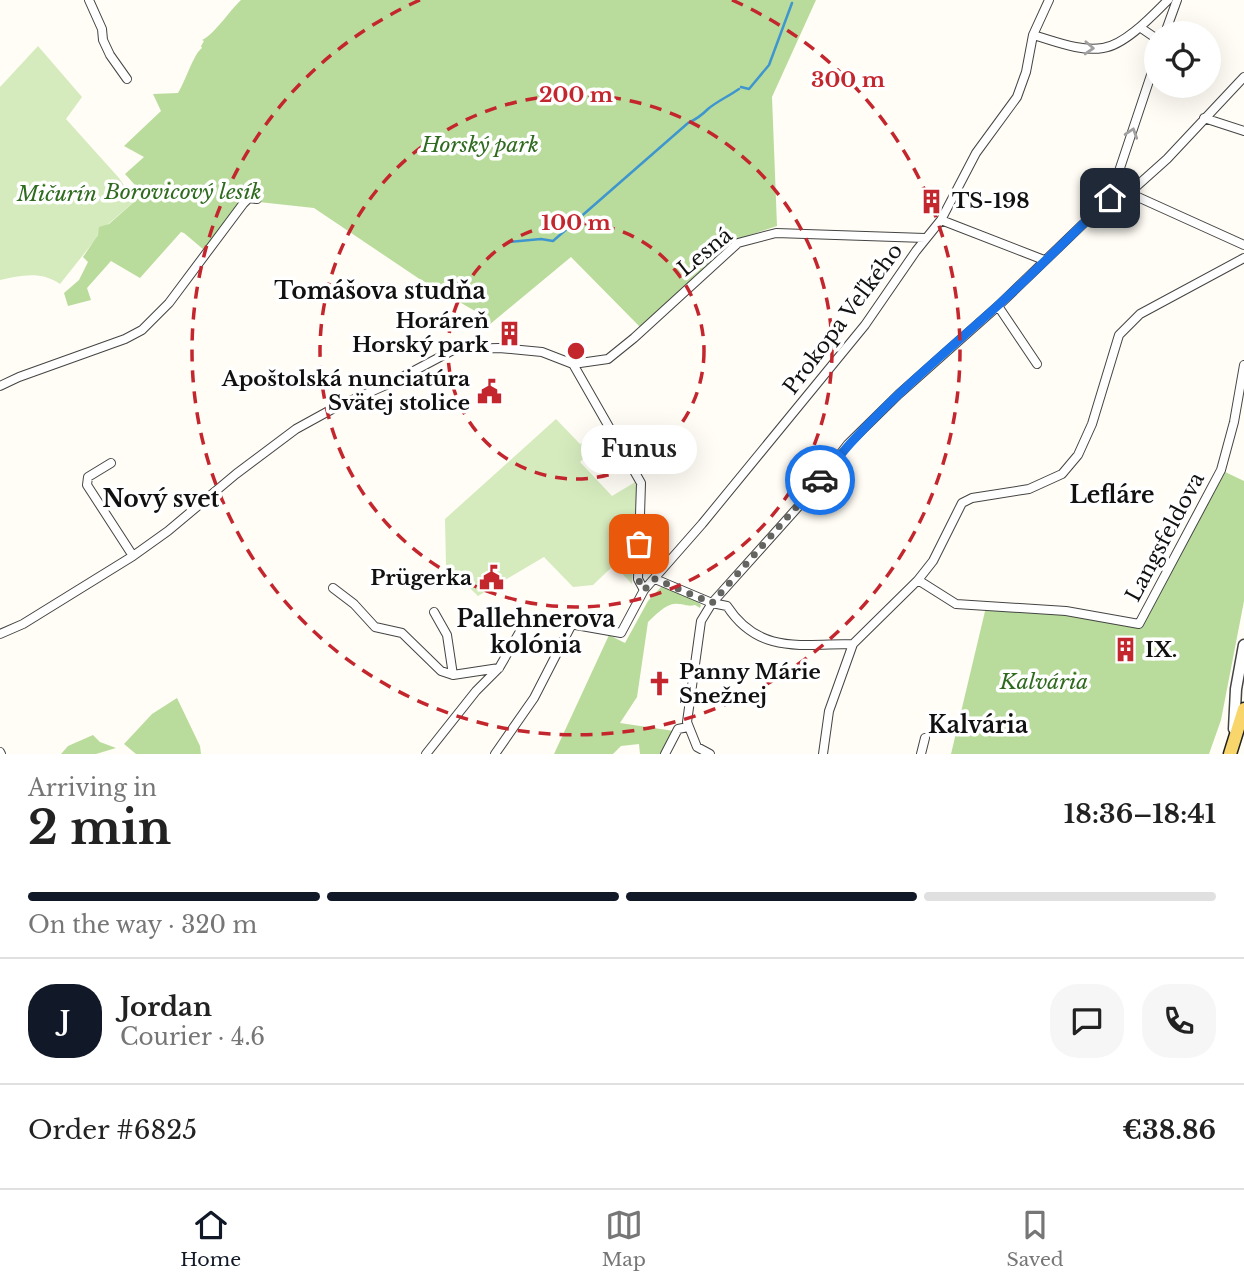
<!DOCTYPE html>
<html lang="en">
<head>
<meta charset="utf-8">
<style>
  body { margin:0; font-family:"Libre Baskerville",serif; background:#f6f6f6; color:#222; height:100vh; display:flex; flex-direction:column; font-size:26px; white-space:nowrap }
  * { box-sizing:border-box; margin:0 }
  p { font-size:23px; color:#767676 }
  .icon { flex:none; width:38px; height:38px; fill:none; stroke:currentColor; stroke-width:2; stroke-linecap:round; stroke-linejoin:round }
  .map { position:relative; height:754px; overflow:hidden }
  .sheet { display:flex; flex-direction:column; background:#fff; flex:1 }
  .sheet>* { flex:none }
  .controls { position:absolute; left:1144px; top:21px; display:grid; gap:14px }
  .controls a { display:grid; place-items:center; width:77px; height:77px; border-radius:50%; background:#fff; box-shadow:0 7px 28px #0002; font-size:35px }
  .pin { position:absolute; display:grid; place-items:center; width:60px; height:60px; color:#fff; margin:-30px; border-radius:14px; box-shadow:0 4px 10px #0006 }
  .courier { position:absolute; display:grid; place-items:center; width:70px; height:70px; margin:-35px; border:5px solid #1a73e8; border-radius:50%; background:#fff; color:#222; box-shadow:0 2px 9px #0007 }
  .bubble { position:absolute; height:49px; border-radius:24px; background:#fff; box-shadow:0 7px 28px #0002; font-size:23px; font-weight:700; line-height:49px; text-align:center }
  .headline em { font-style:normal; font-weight:700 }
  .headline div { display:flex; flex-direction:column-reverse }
  .headline { display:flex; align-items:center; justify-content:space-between; height:119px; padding:0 28px }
  h1 { font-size:46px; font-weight:700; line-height:52px }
  .bar { display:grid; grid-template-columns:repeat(4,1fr); gap:10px 7px; align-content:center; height:84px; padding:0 28px }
  .bar i { height:9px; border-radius:5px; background:#e0e0e0 }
  .bar .active { background:#111827 }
  .bar p { grid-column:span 4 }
  .line { display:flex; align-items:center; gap:18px; padding:0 28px; border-top:2px solid #e0e0e0 }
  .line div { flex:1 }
  .round { display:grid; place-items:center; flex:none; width:74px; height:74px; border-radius:28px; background:#f6f6f6 }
  .tabs { display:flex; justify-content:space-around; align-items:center; height:98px; border-top:2px solid #e0e0e0; background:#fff; font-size:19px; color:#767676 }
  .tabs a { display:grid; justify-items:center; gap:4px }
  .tabs .active { color:#111827 }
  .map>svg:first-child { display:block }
  .green { fill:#d5ebbd }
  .forest { fill:#b9dc9c }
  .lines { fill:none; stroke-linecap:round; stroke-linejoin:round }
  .stream { stroke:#3f96cf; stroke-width:2.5 }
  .minor-casing { stroke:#444; stroke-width:10 }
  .tertiary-casing { stroke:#444; stroke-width:13 }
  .primary-casing { stroke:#222; stroke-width:15 }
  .minor { stroke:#fff; stroke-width:8 }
  .tertiary { stroke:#fff; stroke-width:10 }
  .primary { stroke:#f9d66b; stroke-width:12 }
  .oneway { stroke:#a0a0a0 }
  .done { stroke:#646461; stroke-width:7; stroke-dasharray:0 12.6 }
  .route { stroke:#1a73e8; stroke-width:9 }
  .ring { fill:none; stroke:#c4262e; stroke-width:3.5; stroke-dasharray:12 9 }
  .labels { text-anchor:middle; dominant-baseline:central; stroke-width:7; stroke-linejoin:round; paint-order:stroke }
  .park-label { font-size:21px; font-style:italic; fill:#2f6b1f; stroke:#fff }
  .poi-label { font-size:21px; font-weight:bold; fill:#111; stroke:#fff; text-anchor:start }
  .street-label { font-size:21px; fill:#111; stroke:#fff }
  .neighbourhood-label { font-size:23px; font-weight:bold; fill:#111; stroke:#fff }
  .centre { fill:#c4262e; stroke:#fff; stroke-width:3.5 }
  .ring-label { font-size:21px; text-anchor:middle; font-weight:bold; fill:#c4262e; stroke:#fff; stroke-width:7; stroke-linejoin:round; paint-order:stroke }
</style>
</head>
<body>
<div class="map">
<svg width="1244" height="754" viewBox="0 0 1244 754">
  <rect width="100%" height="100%" fill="#fffdf5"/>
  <!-- green -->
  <path class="green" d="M38,46l44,51 -16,22 53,59 16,23 -35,30 -5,9 -35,44c-18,-13 -39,-9 -60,-4v-193z
    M556,419l24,25 24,-15 4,6 -28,27 32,34 25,-15 -5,103 -18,-19 -21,20 -20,2 -29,-30 -66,39 -32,-31 -1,-46z"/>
  <!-- forest -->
  <path class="forest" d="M241,0h575l-44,97 5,129 -27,9 -20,9 -90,83 -69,-70 -88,73 -10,-9 3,-3 -1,-7 -57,-33 -104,-70 -64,-7 -6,-4 -40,53 -20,-17 -3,-1 -41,46 -29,-17 -24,27 4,12 -23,6 -4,-13 15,-13 9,-18 -5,-5 15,-22 1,-8 10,-3 34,-30 -18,-20 19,-17 -20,-11 37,-35 -8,-17 25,-1c7,-11 16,-40 24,-45l-1,-2 3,-5 -2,-1c13,-6 27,-29 39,-40z
    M1221,470l23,11v120l-23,119 -12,34h-258l35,-147 80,4 73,13z
    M662,586l33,13 6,6 -1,3 -5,-3c-8,2 -10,-1 -17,-1 -11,-2 -22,11 -30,18l-11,75 -17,26 54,8 -11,23h-23l-1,-10 -18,2 -8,8h-59l55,-119 16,8 23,-42z
    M177,698l23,48 1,8h-65l-12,-10 28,-30z
    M93,735l7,7 16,6 -20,6h-35l7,-8z"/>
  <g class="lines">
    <!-- stream -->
    <path class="stream" d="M741,87l8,2 20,-24 23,-62
      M509,242l32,-3 12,2 135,-118c9,-4 13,-7 20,-14 8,-7 21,-13 31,-20"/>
    <defs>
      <path id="minor" d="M89,0l13,29 1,11 7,15 17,24
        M1141,28l16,11
        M1165,33l12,-33
        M1033,35c22,6 47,17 70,13 22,-3 49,-32 65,-48
        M1204,118l40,13
        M1129,193l115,52
        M1110,198l47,-141
        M941,220l103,40
        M998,306l39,58
        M573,364l35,-5 26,-21 104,-95 38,-10 149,5
        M0,386l19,-9 106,-38 17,-9 27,-27 74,-99 6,-6 8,1
        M111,463l-23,14 -1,8 46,71
        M655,579l57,24 15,3c32,49 75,38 126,38
        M918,580l38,24 110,7 73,13 82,-154 13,-48 10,-57
        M333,588l21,16 21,23 27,6 39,38 12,4 46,-7
        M434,612l13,23 6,40
        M0,634l23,-10 110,-68 35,-25 68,-57 60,-45 40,-22 57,-25 62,-33 44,-1 43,4 31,12 68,119 -3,96 6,11
        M0,752l1,2
        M426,754l50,-63 23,-23 27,-47 10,-3 85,15 23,-43 58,-66 163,-199 51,-74 25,-31 35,-67 41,-56 9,-25 7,-37 16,-35
        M495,754l39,-56 38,-74
        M665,754l13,-25 10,-2
        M710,754l-13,-7 -10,-25 14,-101 11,-18 95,-106 41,-53 51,-50 99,-88 112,-108 19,-5 38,-34 77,-82
        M823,754l6,-43 24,-67 65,-64 15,-19 29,-58 10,-5 57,-9 33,-15 16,-19 14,-31 27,-89 21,-21 104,-56
        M921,754l4,-16"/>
      <path id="tertiary" d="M1234,729l2,-40 8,-44"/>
      <path id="primary" d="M1230,754l14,-45"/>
    </defs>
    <!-- minor casing -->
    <use href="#minor" class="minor-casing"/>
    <!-- tertiary casing -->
    <use href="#tertiary" class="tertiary-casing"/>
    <!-- primary casing -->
    <use href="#primary" class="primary-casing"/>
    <!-- minor -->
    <use href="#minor" class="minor"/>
    <!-- tertiary -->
    <use href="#tertiary" class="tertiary"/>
    <!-- primary -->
    <use href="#primary" class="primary"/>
  </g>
  <!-- one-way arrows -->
  <defs><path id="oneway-chevron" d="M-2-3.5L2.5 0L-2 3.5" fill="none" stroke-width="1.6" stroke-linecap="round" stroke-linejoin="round" transform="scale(1.75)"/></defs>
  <g class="oneway">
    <use href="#oneway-chevron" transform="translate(1089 48) rotate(3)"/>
    <use href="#oneway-chevron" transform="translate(1132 133) rotate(-72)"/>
  </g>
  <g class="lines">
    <!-- done -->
    <path class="done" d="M639,544l-1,35 6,11 11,-11 57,24 108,-123"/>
    <!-- route -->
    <path class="route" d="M820,480c50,-66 114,-117 175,-172 39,-35 77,-74 115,-110"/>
  </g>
  <!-- distance rings -->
  <g class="ring">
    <circle cx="576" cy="351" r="128"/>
    <circle cx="576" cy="351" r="256"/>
    <path d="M732 0A384 384 0 1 1 420 0"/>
  </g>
  <!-- icons -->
  <defs>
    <symbol id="building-bare" viewBox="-9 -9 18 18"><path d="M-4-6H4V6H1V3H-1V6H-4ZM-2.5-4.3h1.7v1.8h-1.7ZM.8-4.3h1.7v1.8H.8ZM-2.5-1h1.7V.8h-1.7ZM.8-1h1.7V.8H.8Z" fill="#c4262e" stroke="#fff" stroke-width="2.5" paint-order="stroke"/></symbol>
    <symbol id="civic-bare" viewBox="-9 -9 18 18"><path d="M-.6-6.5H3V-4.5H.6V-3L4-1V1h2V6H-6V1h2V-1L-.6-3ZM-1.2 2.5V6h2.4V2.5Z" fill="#c4262e" stroke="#fff" stroke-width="2.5" paint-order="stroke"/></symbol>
    <symbol id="church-bare" viewBox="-9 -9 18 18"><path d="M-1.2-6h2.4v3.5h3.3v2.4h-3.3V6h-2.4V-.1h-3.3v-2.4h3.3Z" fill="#c4262e" stroke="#fff" stroke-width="2.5" paint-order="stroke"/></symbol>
  </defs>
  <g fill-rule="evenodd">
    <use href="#building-bare" x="914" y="184" width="35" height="35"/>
    <use href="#building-bare" x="492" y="316" width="35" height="35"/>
    <use href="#civic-bare" x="472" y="374" width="35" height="35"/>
    <use href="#civic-bare" x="474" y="560" width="35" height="35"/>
    <use href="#building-bare" x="1108" y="632" width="35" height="35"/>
    <use href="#church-bare" x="642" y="666" width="35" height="35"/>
  </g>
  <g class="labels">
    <!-- park labels -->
    <g class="park-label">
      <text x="480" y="145">Horský park</text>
      <text x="183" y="192">Borovicový lesík</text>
      <text x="57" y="194">Mičurín</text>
      <text x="1044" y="682">Kalvária</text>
    </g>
    <!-- poi labels -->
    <g class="poi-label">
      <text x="952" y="201">TS-198</text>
      <text x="489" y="321" text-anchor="end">Horáreň<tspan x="489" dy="24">Horský park</tspan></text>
      <text x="470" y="379" text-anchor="end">Apoštolská nunciatúra<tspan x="470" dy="24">Svätej stolice</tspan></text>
      <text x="472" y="578" text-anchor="end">Prügerka</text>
      <text x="1145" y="650">IX.</text>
      <text x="679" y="672">Panny Márie<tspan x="679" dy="24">Snežnej</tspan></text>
    </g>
    <!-- street labels -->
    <g class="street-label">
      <text transform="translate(705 252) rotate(-39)">Lesná</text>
      <text transform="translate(843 319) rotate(-53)">Prokopa Veľkého</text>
      <text transform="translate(1165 537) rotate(-62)">Langsfeldova</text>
    </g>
    <!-- neighbourhood labels -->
    <g class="neighbourhood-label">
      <text x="380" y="291">Tomášova studňa</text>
      <text x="1112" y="495">Lefláre</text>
      <text x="161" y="499">Nový svet</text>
      <text x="536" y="619">Pallehnerova<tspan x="536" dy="26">kolónia</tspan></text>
      <text x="978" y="725">Kalvária</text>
    </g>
  </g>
  <circle cx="576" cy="351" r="10" class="centre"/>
  <g class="ring-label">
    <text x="848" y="87">300 m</text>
    <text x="576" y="102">200 m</text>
    <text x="576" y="230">100 m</text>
  </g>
</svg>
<div class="controls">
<a><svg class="icon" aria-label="locate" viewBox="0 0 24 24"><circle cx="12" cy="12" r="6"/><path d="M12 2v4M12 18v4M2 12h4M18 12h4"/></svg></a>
</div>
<div class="pin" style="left:639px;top:544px;background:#ea580c"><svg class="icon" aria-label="bag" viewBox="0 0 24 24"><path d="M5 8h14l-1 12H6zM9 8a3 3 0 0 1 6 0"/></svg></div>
<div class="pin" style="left:1110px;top:198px;background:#1f2937"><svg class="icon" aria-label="home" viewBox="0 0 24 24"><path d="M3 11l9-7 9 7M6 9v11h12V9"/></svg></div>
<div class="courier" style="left:820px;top:480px"><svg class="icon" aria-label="car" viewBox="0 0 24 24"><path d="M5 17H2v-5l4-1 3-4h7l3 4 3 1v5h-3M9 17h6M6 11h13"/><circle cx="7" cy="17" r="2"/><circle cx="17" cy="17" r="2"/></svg></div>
<div class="bubble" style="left:581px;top:425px;width:116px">Funus</div>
</div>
<section class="sheet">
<div class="headline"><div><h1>2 min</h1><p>Arriving in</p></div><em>18:36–18:41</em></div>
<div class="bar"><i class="active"></i><i class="active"></i><i class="active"></i><i></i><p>On the way · 320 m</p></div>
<div class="line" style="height:126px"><b class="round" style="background:#111827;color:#fff">J</b><div><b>Jordan</b><p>Courier · 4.6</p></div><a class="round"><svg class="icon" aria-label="chat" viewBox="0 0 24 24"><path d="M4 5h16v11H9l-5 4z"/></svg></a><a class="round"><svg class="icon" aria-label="phone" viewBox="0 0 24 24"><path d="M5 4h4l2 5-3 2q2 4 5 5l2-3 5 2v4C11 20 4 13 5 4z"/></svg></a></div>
<div class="line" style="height:91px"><div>Order #6825</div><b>€38.86</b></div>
</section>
<nav class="tabs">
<a class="active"><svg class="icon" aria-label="home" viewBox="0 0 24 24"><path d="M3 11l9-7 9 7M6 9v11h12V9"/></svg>Home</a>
<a><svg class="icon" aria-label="map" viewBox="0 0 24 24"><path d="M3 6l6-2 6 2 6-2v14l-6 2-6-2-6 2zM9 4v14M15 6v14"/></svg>Map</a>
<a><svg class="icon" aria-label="saved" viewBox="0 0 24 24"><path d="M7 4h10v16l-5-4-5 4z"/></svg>Saved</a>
</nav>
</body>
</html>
